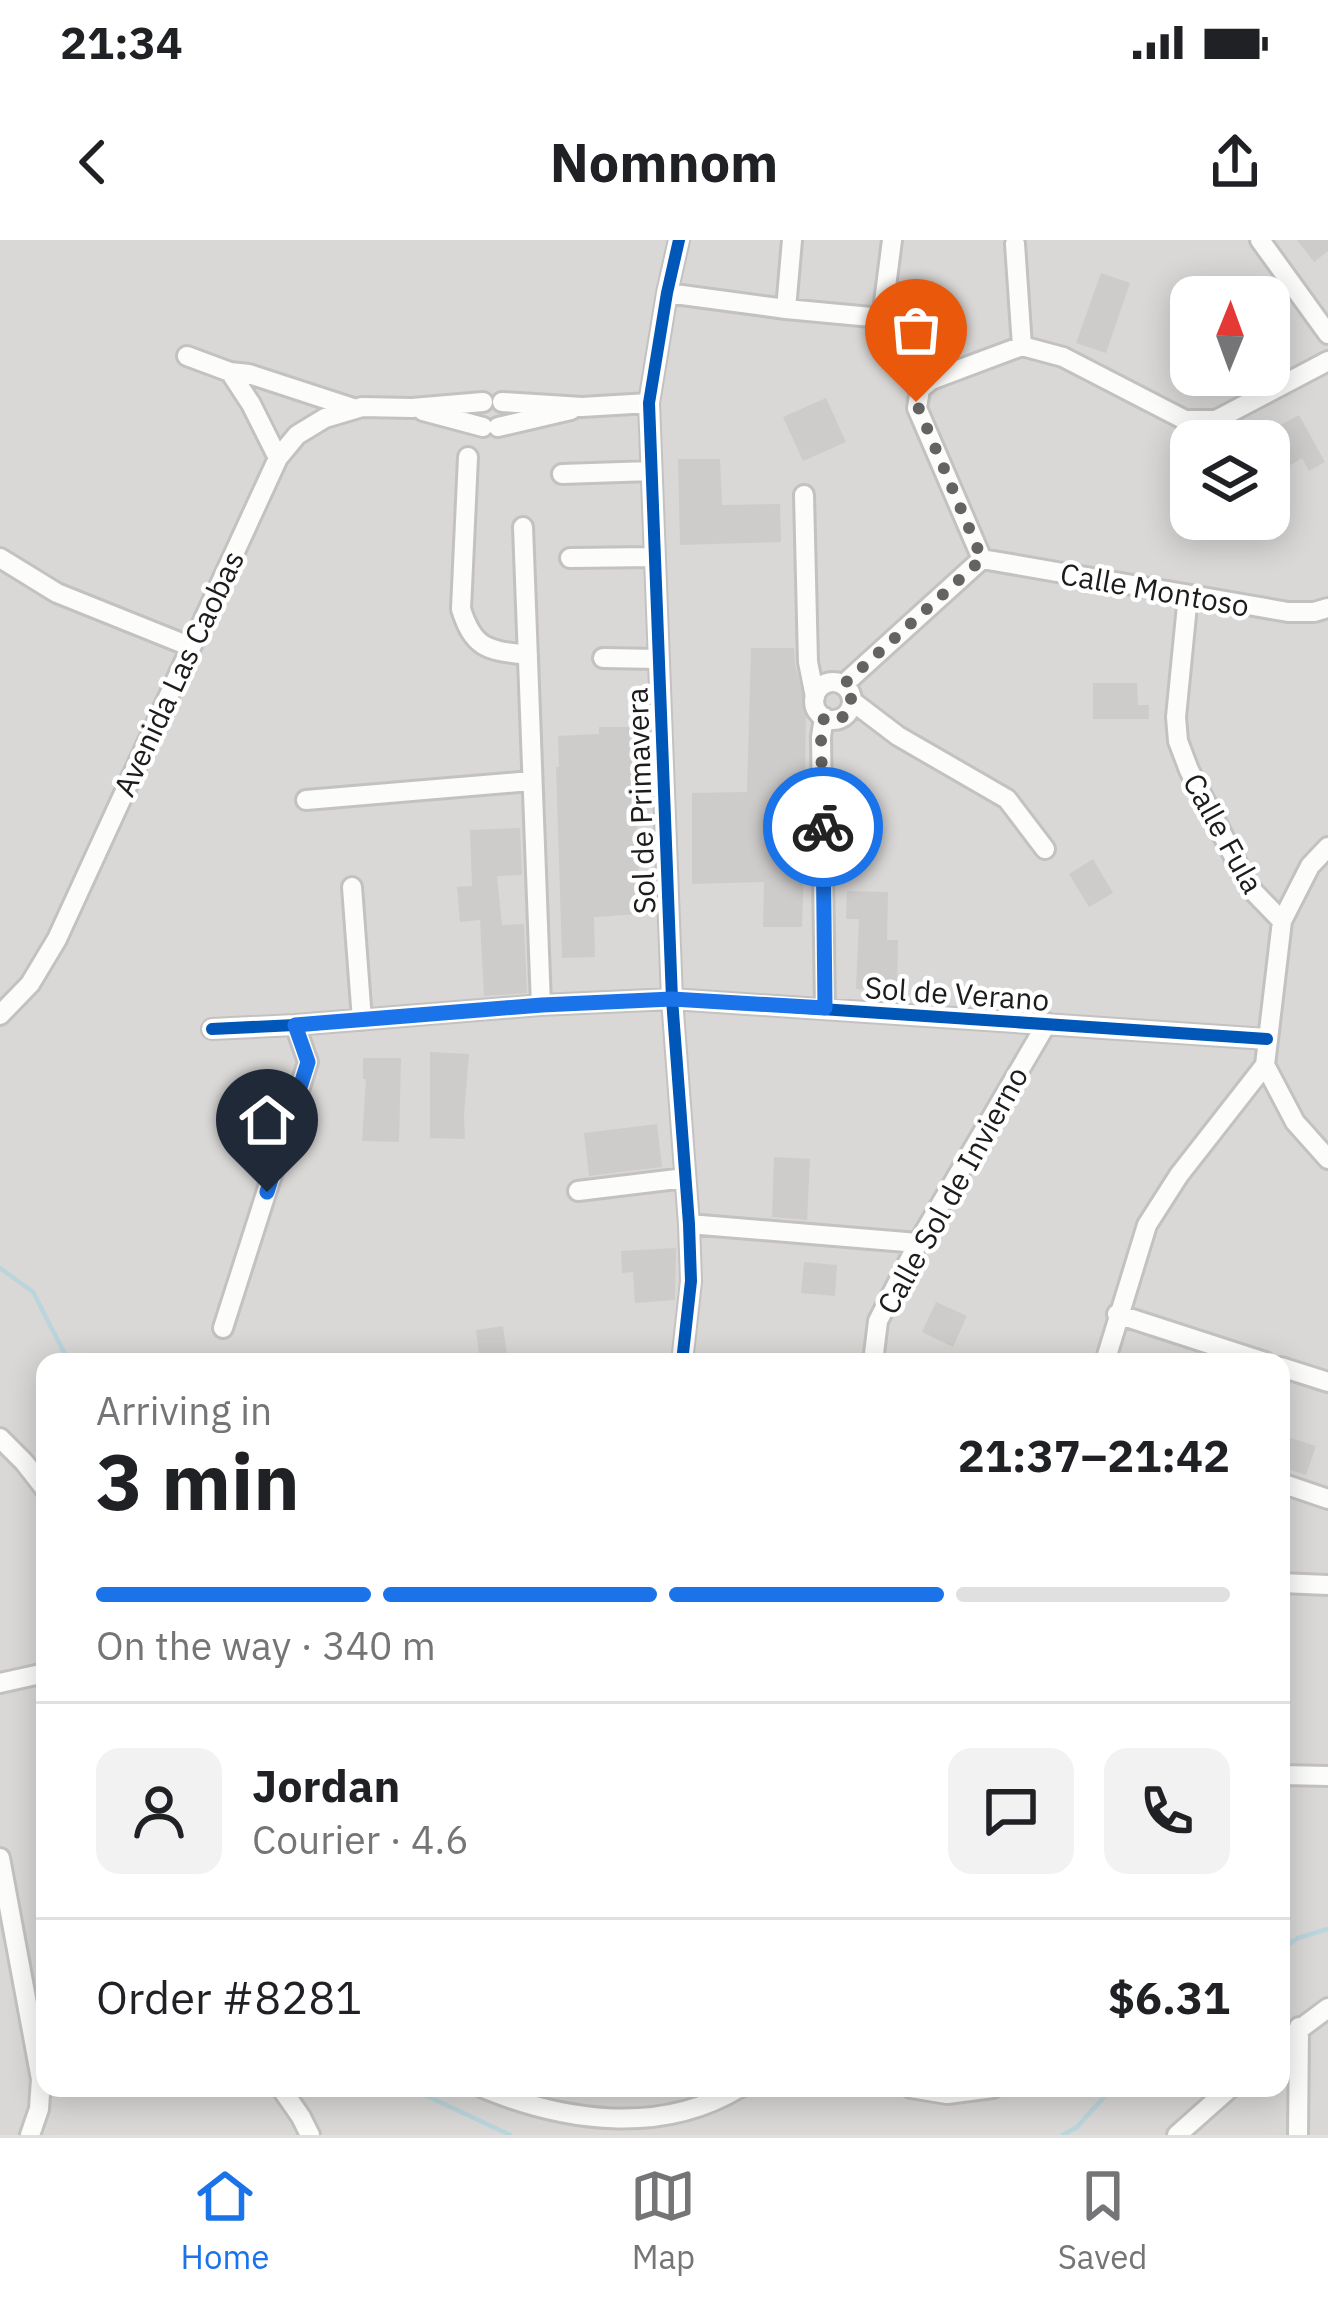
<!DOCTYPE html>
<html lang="en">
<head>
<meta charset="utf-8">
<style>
  body { margin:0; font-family:"IBM Plex Sans",sans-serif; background:#f2f2f2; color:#202124; height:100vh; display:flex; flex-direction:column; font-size:45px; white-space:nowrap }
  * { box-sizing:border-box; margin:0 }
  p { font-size:39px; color:#757577 }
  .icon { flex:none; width:66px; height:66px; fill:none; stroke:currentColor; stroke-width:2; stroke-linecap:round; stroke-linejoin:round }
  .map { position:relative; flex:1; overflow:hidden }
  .panel { position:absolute; left:36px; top:1113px; width:1254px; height:744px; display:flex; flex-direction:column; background:#fff; border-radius:24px; box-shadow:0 6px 30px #0003 }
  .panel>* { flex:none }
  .needle { width:78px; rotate:1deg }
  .tools { position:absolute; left:1170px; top:36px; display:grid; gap:24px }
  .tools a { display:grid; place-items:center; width:120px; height:120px; border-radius:24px; background:#fff; box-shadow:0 6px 30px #0003; font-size:60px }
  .pin { position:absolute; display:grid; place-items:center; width:102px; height:102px; color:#fff; margin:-123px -51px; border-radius:50% 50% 50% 0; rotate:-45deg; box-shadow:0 0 12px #0007 }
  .pin .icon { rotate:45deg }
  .courier { position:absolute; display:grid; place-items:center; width:120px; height:120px; margin:-60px; border:9px solid #1a73e8; border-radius:50%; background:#fff; color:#222; box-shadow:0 3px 15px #0007 }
  .headline em { font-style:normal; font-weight:700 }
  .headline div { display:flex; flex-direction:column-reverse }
  .headline { display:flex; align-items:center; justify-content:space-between; height:204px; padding:0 60px }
  h1 { font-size:78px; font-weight:700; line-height:90px }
  .bar { display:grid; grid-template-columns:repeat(4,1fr); gap:18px 12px; align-content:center; height:144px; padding:0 60px }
  .bar i { height:15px; border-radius:9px; background:#e0e0e0 }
  .bar .active { background:#1a73e8 }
  .bar p { grid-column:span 4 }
  .line { display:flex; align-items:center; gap:30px; padding:0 60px; border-top:3px solid #e0e0e0 }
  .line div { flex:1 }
  .round { display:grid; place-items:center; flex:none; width:126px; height:126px; border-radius:24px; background:#f2f2f2 }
  .status { display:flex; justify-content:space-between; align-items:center; height:84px; padding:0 60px; background:#fff; direction:ltr }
  .status svg { height:33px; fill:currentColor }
  header { display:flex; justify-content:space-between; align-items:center; height:156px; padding:0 60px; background:#fff; font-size:54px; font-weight:700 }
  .tabs { display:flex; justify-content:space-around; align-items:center; height:168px; border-top:3px solid #e0e0e0; background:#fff; font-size:33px; color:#757577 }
  .tabs a { display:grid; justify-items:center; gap:6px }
  .tabs .active { color:#1a73e8 }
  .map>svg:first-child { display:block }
  .residential { fill:#d9d8d6; fill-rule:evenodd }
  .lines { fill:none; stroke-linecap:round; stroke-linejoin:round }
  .stream { stroke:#bad5dc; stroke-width:4.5 }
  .building { fill:#ceccca }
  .minor-casing { stroke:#c3c2c1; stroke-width:24 }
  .minor { stroke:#fcfcfb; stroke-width:18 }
  .cycleway-casing { stroke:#fff; stroke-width:20 }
  .cycleway { stroke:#0057b8; stroke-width:12 }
  .done { stroke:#646362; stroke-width:12; stroke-dasharray:0 21.6 }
  .route { stroke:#1a73e8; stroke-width:15 }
  .labels { text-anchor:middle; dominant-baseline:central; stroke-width:9; stroke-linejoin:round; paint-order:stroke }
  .street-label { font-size:30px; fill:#1c1c1c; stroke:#fff }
</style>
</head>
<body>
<div class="status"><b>21:34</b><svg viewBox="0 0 49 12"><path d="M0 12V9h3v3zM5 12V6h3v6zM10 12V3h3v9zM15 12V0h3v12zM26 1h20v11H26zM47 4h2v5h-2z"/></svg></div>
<header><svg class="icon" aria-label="back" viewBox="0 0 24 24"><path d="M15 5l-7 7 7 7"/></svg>Nomnom<svg class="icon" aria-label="share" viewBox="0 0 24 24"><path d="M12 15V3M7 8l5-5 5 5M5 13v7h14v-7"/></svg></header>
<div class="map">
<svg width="1328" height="1895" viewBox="0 0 1328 1895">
  <rect width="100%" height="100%" fill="#eae8e5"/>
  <!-- residential -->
  <path class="residential" d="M0,0h1328v1895h-1328zM1191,57h78v78h-78zM1191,201h78v78h-78zM45,1122h1236v726h-1236z"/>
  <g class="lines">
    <!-- stream -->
    <path class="stream" d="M0,1028l33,24 36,70
      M1281,1709l17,-11 30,-9
      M410,1848l100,47
      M1063,1895l14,-8 35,-39"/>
  </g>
  <!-- building -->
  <path class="building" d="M1297,0h31v11l-14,11z
    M1101,33l29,10 -24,70 -30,-10z
    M826,158l20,44 -43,19 -20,-44z
    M1299,175l26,47 -16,9 -7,-13 -16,10 -20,-35z
    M678,219h42l2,46 58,-1 1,38 -101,3z
    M751,408h43l1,17 11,41 -1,78h-10l1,54h9l-3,89h-39l1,-45 -72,2v-91l55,-1z
    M1093,443h44l1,22h11v14h-56z
    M599,487h36l1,37h5l1,35h-6l5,115 -47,3 1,40 -33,1 -6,-191h3l-1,-31 41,-2z
    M520,588l2,47 -25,1 5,49 22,-1 3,69 -43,3 -4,-76 -20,2 -3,-35 15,-1 -2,-56z
    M1093,619l20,34 -24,14 -20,-33z
    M847,651l41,1 -1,48h11l-1,51 -41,-2 3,-70h-13z
    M430,812l39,2 -5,61 1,24 -35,-1z
    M363,818h38l-2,84 -37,-1 4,-62h-3z
    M657,884l5,43 -73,9 -5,-43z
    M774,917l36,2 -3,61 -35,-3z
    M676,1008l-1,52 -40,3 -2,-31 -11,1 -1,-22z
    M804,1022l33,3 -2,31 -34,-3z
    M936,1062l31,14 -14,31 -31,-15z
    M503,1086l5,36h-28l-4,-32z
    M1281,1195l35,11 -10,29 -25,-8z"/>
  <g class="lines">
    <defs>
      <path id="minor" d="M679,0l-12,53 -18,110 23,596 17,225 2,57 -9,81
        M1260,0l68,94
        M1015,4l7,102
        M667,53l119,16 6,-69
        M786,69l96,9 10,-78
        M187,116l43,16 19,2 104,34
        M230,132l21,32 27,54
        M502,162l80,5 67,-4
        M423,171l60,16
        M498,187l73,-17
        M468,217l-7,152c13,41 27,41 67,46
        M562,234l89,-3
        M804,255l4,167 7,35
        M523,287l18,478
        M0,318l57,35 132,53
        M570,318l83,-1
        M982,319l-65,-151 3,-19 11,-9 91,-34 41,11 122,63h31l112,-59
        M982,319l306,53h26l14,-4
        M1188,355l-12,122 2,24 11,29 61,118 32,33
        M603,418l55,1
        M814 461a19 19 0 1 1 38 0a19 19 0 1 1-38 0Z
        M843,445l139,-126
        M852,461l46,35 109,63 38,50
        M824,477l-3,20 4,271
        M306,560l225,-19
        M1328,607l-18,19 -28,55 -17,144 30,57 33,37
        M352,647l10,133
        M0,775l30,-31 27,-45 221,-481 19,-23 28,-17 37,-11 50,1 71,-6
        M212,789l83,-4 246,-20 131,-6 595,40
        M578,951l107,-13
        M689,984l229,19
        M1117,1074l148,48
        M223,1088l85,-266 -13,-37
        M873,1122l5,-41 40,-78 129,-220
        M1105,1122l42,-137 32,-50 86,-110
        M1281,1127l47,15
        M0,1198l24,24 21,27
        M1281,1243l47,16
        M1281,1343l47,2
        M0,1443l45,-10
        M1281,1535l47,1
        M0,1618l41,221 -2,30 -9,26
        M1281,1803l47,-35
        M281,1848l20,29 9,18
        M483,1848c82,34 178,47 256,0
        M911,1848l36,6 46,-6
        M1177,1895l53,-47
        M1298,1895l1,-108"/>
    </defs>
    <!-- minor casing -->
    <use href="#minor" class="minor-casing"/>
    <!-- minor -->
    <use href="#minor" class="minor"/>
    <defs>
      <path id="cycleway" d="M679,0l-12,53 -18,110 23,596 17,225 2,57 -9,81
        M212,789l83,-4 246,-20 131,-6 595,40"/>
    </defs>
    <!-- cycleway casing -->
    <use href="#cycleway" class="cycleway-casing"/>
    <!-- cycleway -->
    <use href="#cycleway" class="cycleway"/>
  </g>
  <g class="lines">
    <!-- done -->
    <path class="done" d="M823,587l-2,-90 3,-20c12,5 20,2 27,-9v-13l-8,-10 139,-126 -66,-157"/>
    <!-- route -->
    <path class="route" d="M267,952l41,-130 -13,-37 247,-20 130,-6 153,9 -2,-181"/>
  </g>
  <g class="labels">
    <!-- street labels -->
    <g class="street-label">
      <text transform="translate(1155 349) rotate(10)">Calle Montoso</text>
      <text transform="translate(178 433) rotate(-65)">Avenida Las Caobas</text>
      <text transform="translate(640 561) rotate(-92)">Sol de Primavera</text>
      <text transform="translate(1224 593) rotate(61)">Calle Fula</text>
      <text transform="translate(957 753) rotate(4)">Sol de Verano</text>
      <text transform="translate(952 950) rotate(-61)">Calle Sol de Invierno</text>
    </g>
  </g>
</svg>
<div class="tools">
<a><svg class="needle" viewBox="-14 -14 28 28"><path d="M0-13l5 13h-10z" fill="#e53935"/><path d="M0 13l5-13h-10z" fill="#757577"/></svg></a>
<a><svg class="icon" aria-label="layers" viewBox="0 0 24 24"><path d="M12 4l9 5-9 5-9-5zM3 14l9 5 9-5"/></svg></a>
</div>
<div class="pin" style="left:916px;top:162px;background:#ea580c"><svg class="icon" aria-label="bag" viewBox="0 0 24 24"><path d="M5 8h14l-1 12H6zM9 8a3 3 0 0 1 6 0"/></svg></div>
<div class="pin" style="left:267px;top:952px;background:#1f2937"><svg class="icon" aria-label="home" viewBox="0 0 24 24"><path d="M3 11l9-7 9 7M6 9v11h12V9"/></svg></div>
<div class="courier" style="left:823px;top:587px"><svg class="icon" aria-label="bike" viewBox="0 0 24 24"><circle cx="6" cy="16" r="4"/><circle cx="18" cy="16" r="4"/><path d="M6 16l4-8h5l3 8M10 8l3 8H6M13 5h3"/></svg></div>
<section class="panel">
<div class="headline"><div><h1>3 min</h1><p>Arriving in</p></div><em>21:37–21:42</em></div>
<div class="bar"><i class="active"></i><i class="active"></i><i class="active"></i><i></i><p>On the way · 340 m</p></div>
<div class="line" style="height:216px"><a class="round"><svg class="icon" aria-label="person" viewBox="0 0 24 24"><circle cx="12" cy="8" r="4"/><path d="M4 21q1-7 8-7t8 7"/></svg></a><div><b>Jordan</b><p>Courier · 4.6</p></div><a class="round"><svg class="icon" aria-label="chat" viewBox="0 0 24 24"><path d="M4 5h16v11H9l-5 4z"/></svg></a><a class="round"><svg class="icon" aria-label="phone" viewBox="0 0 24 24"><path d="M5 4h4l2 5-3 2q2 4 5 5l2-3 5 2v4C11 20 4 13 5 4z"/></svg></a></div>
<div class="line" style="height:156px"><div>Order #8281</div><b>$6.31</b></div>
</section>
</div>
<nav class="tabs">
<a class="active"><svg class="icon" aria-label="home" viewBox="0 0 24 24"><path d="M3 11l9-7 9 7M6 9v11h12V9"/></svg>Home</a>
<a><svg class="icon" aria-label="map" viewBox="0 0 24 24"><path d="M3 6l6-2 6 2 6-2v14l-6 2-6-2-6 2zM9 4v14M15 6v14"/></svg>Map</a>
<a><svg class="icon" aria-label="saved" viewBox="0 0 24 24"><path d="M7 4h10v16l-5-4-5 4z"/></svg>Saved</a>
</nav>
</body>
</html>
